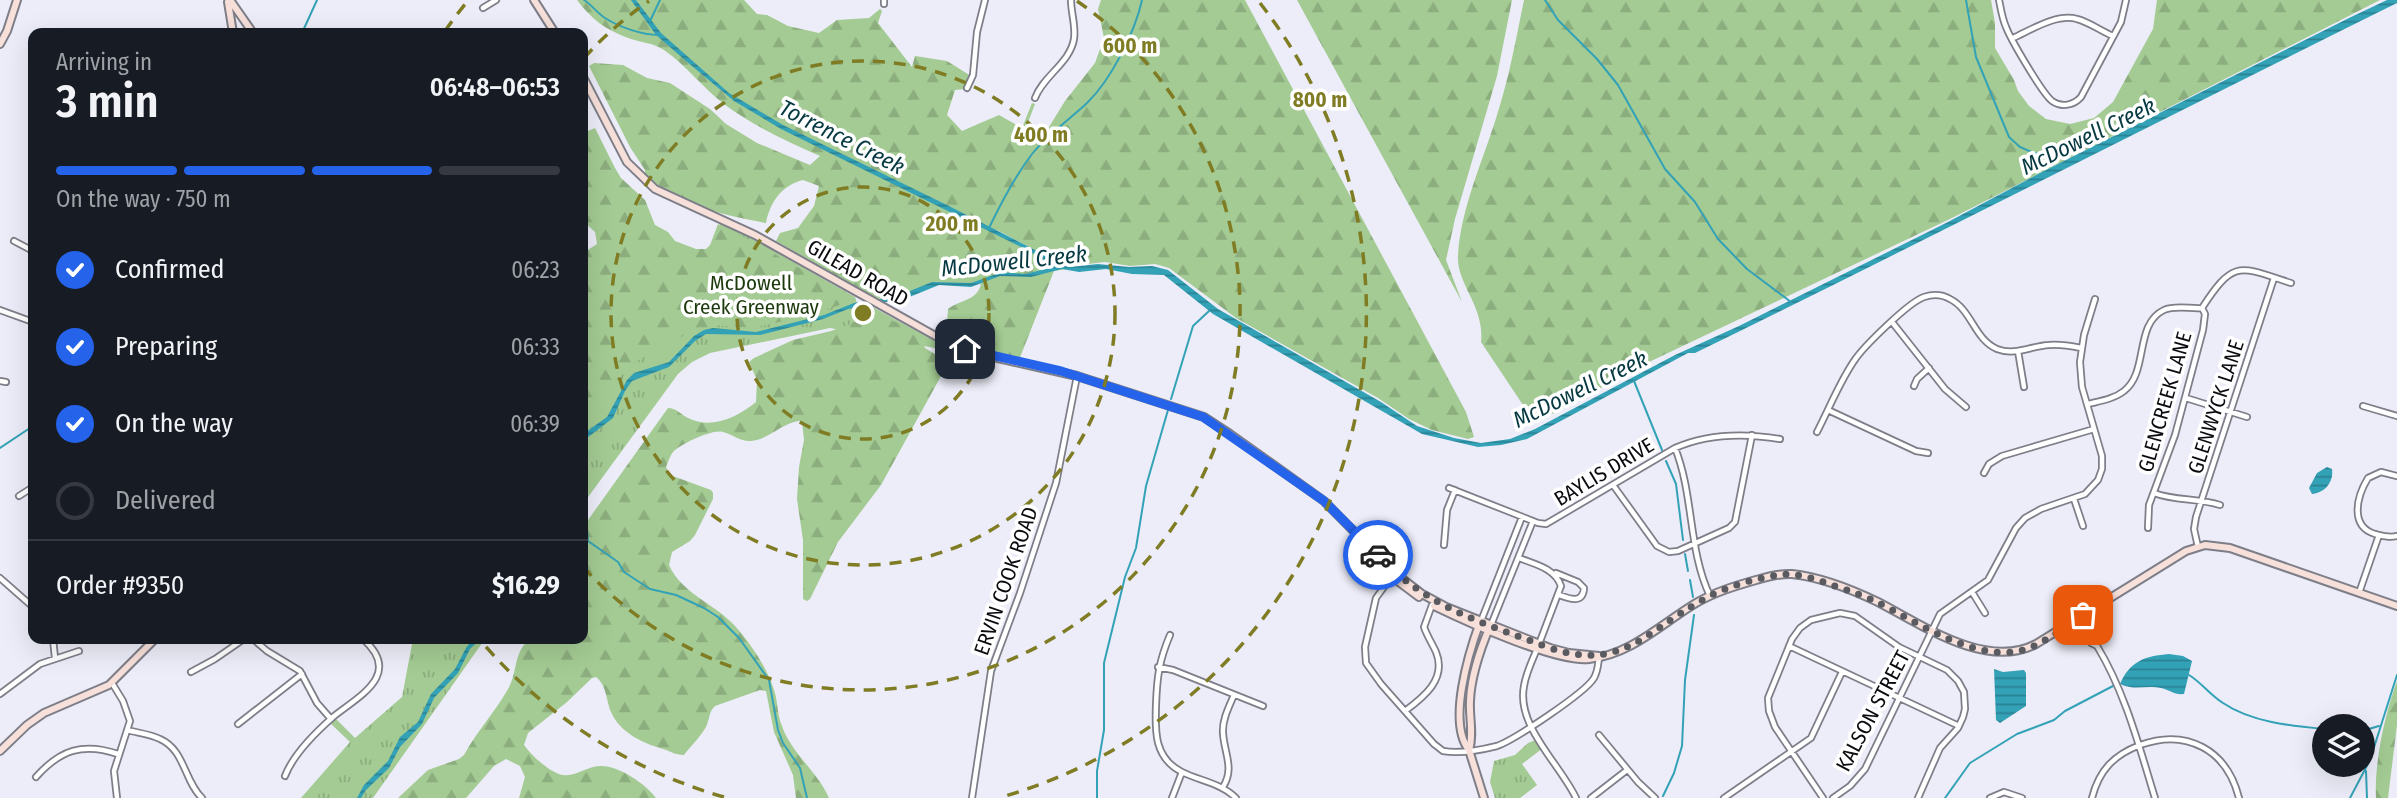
<!DOCTYPE html>
<html lang="en">
<head>
<meta charset="utf-8">
<style>
  body { margin:0; font-family:"Fira Sans Condensed",sans-serif; background:#242831; color:#f1f3f6; height:100vh; display:flex; flex-direction:column; font-size:26px; white-space:nowrap }
  * { box-sizing:border-box; margin:0 }
  p { font-size:23px; color:#9ea1a6 }
  .icon { flex:none; width:38px; height:38px; fill:none; stroke:currentColor; stroke-width:2; stroke-linecap:round; stroke-linejoin:round }
  .map { position:relative; flex:1; overflow:hidden }
  .details { position:absolute; left:28px; top:28px; width:560px; height:616px; display:flex; flex-direction:column; background:#171b24; border-radius:14px; box-shadow:0 7px 28px #0002 }
  .details>* { flex:none }
  .buttons { position:absolute; left:2312px; top:714px; display:grid; gap:14px }
  .buttons a { display:grid; place-items:center; width:63px; height:63px; border-radius:50%; background:#171b24; box-shadow:0 7px 28px #0002; font-size:35px }
  .pin { position:absolute; display:grid; place-items:center; width:60px; height:60px; color:#fff; margin:-30px; border-radius:14px; box-shadow:0 4px 10px #0006 }
  .courier { position:absolute; display:grid; place-items:center; width:70px; height:70px; margin:-35px; border:5px solid #2563eb; border-radius:50%; background:#fff; color:#222; box-shadow:0 2px 9px #0007 }
  .headline em { font-style:normal; font-weight:600 }
  .headline div { display:flex; flex-direction:column-reverse }
  .headline { display:flex; align-items:center; justify-content:space-between; height:119px; padding:0 28px }
  h1 { font-size:46px; font-weight:600; line-height:52px }
  .bar { display:grid; grid-template-columns:repeat(4,1fr); gap:10px 7px; align-content:center; height:84px; padding:0 28px }
  .bar i { height:9px; border-radius:5px; background:#363941 }
  .bar .current { background:#2563eb }
  .bar p { grid-column:span 4 }
  .line { display:flex; align-items:center; gap:18px; padding:0 28px; border-top:2px solid #363941 }
  .line div { flex:1 }
  ol { padding:0 28px; list-style:none }
  li { display:flex; align-items:center; gap:21px; height:77px }
  li p { margin-inline-start:auto }
  li .icon { padding:7px; border-radius:50%; background:#2563eb; color:#fff; stroke-width:4 }
  li:last-child { color:#9ea1a6 }
  li i { width:38px; height:38px; border:4px solid #363941; border-radius:50% }
  .map>svg:first-child { display:block }
  .grass { fill:url(#grass-tufts) }
  .forest { fill:url(#forest-firs) }
  .water { fill:url(#water-rules) }
  .lines { fill:none; stroke-linecap:round; stroke-linejoin:round }
  .stream { stroke:#33a2b7; stroke-width:2 }
  .street-casing { stroke:#7d7e88; stroke-width:8 }
  .secondary-casing { stroke:#7d7e88; stroke-width:10 }
  .street { stroke:#fff; stroke-width:4.5 }
  .secondary { stroke:#f7e0d9; stroke-width:6 }
  .done { stroke:#5a5a61; stroke-width:7; stroke-dasharray:0 12.6 }
  .route { stroke:#2563eb; stroke-width:9 }
  .ring { fill:none; stroke:#7f7c24; stroke-width:3.5; stroke-dasharray:12 9 }
  .labels { text-anchor:middle; dominant-baseline:central; stroke-width:7; stroke-linejoin:round; paint-order:stroke }
  .street-label { font-size:21px; fill:#0b0b0f; stroke:#fff }
  .park-label { font-size:21px; fill:#1c390c; stroke:#fff }
  .water-label { font-size:23px; font-style:italic; fill:#063942; stroke:#fff }
  .centre { fill:#7f7c24; stroke:#fff; stroke-width:3.5 }
  .ring-label { font-size:21px; text-anchor:middle; font-weight:bold; fill:#7f7c24; stroke:#fff; stroke-width:7; stroke-linejoin:round; paint-order:stroke }
</style>
</head>
<body>
<div class="map">
<svg width="2397" height="798" viewBox="0 0 2397 798">
  <defs>
    <pattern id="grass-tufts" width="24" height="20" patternUnits="userSpaceOnUse" patternTransform="scale(1.75)"><rect width="24" height="20" fill="#a4cb93"/><path d="M3 7l-1-3M5 7V3M7 7l1-3M15 17l-1-3M17 17v-4M19 17l1-3" fill="none" stroke="#8cad7e"/></pattern>
    <pattern id="forest-firs" width="22" height="20" patternUnits="userSpaceOnUse" patternTransform="scale(1.75)"><rect width="22" height="20" fill="#a4cb93"/><path d="M5 1l3.5 6h-7zM16 11l3.5 6h-7z" fill="#8cad7e"/></pattern>
    <pattern id="water-rules" width="6" height="5" patternUnits="userSpaceOnUse" patternTransform="scale(1.75)"><rect width="6" height="5" fill="#33a2b7"/><path d="M0 2.5h6" fill="none" stroke="#298293"/></pattern>
  </defs>
  <rect width="100%" height="100%" fill="#ecedf8"/>
  <!-- grass -->
  <path class="grass" d="M721,221l134,76 2,6 10,1 88,48 -125,-24 -120,25 -18,9 -14,12 -95,130v-125l123,-119 11,-24z
    M413,639h72l-112,159h-72l49,-56 -20,-19 5,-5 20,20 47,-41z
    M1538,739l5,9 -21,16 15,21 -17,13h-25l-5,-16 4,-21 21,-6 13,-12z"/>
  <!-- forest -->
  <path class="forest" d="M577,0h167l13,14 10,1 21,11 31,7 18,-13 32,-2 11,-9 2,2 -4,12 34,44 3,-11 32,5 24,15 -6,13 -10,1 -8,25 15,16 37,-16 23,13 10,-25 3,1 -10,26 16,10 24,-39 30,-38 9,-25 -6,-29 3,-9h144l221,412 8,25 -6,2 -36,-9 -23,-11 -31,-21 -142,-80 -67,-50 -14,-4 -25,2 -25,-4 -34,4 -10,-2 -64,-34 -1,4 70,35 -12,2 -35,89c-26,-5 -51,-9 -73,-24l2,-27c13,-10 30,-8 33,-26l-13,2 -27,-2 -53,19 -17,-7 -95,-54 4,-8 18,-5 16,-22 5,-20 -16,-6c-21,5 -33,22 -37,43 -43,-8 -89,-18 -121,-49v-4l-15,-23 -41,-81 5,-3 29,2 24,13 23,5 40,26 16,15 31,19 53,22 10,-9c-33,-15 -67,-30 -96,-52 -21,-16 -38,-39 -60,-54 -12,-8 -23,-7 -36,-12 -22,-8 -37,-19 -51,-38z
    M1297,0h215l-15,76 -42,143 -9,41 16,42z
    M1524,0h467l4,23v25l19,32 4,11 11,15 17,13 24,5 24,-6 19,-16 40,-73 4,-29h223l-428,218 -303,144 -114,61 -54,-81c4,-36 -25,-58 -23,-87 3,-48 25,-94 39,-140 12,-37 19,-76 27,-115z
    M595,128l20,40 6,10 24,22 10,25 13,7 7,9 21,8h10l4,-4 8,-21 39,20 98,56 -46,15 -56,13 -40,-3 -40,15 -43,25 -20,20 -11,20 -16,17v-169l14,-9 -2,-12 -12,-11v-88z
    M872,316h11l37,19 5,13 20,12 1,7 -65,118 -43,57 -28,57 -3,2 -4,-2v-59l-6,-41 2,-32 5,-27 -2,-18 -3,-1c-15,2 -25,13 -39,18 -18,6 -22,-3 -37,-7 -11,-3 -42,12 -50,20 -3,4 -5,10 -7,15l4,8 41,15 2,3v6l-18,36 -5,6 -18,11 -3,13c13,29 45,38 66,61 15,17 32,41 39,64 4,11 3,25 8,36 9,27 36,46 47,72h-33l-3,-23 -19,-43 -8,-41 -6,-1 -45,16c-7,7 -5,13 -9,21 -6,10 -15,19 -22,28 -9,0 -14,-4 -21,-6 -20,-6 -43,-16 -52,-37 -5,-12 -4,-26 -15,-35l-4,1 -25,24 -39,31 -4,12c7,10 26,28 39,30 13,2 24,-9 37,-9 18,-1 46,18 56,32h-137l6,-21 -5,-11 -14,-7 -12,7 -28,32h-68l30,-28 31,-11 5,-4c13,-24 31,-43 44,-66 10,-17 5,-37 22,-50h53v-112l85,-119c8,0 12,6 20,10 23,12 50,-1 68,-16l1,-22 -8,-18 5,-4 39,-18 38,-9z
    M2397,681v44l-9,73h-12c-2,-34 9,-85 21,-117z"/>
  <!-- water -->
  <path class="water" d="M631,0h5l25,33 68,60 54,32 166,81 88,45 21,13 12,3 28,-3 31,3 23,-1 16,4 50,39 163,93 36,24 37,12 27,5 29,-4 25,-10 140,-74 64,-29 207,-103 98,-52 305,-153 38,-18h10v3c-234,116 -467,235 -702,350h-7l-161,86 -26,6 -23,2 -56,-13 -209,-120 -49,-39 -32,-1 -26,-5 -27,3 -17,-3 -31,8 -31,-1 -29,11 -32,-2 -32,13 -59,11 -25,10 -63,16 -54,-1 -11,7 -26,26 -37,14 -7,10 -12,27 -30,23v-7l24,-17 20,-37 7,-7 35,-11 25,-26 10,-6 9,-2 43,4 68,-17 30,-12 41,-6 37,-15 39,1 31,-11 23,2 29,-7 -25,-16 -248,-122 -47,-28 -48,-40 -30,-26z
    M2327,467l5,2c2,13 -7,24 -20,25l-3,-6 8,-15z
    M473,639h7l-10,10 -12,24 -24,25 -12,26 -22,23 -11,21 -23,22 -5,8h-4l7,-13 24,-24 12,-24 18,-15 13,-28 24,-25 11,-21z
    M2169,654l14,2 9,5 -8,33c-10,1 -14,-4 -23,-6 -14,-3 -27,3 -41,-4 10,-23 25,-28 49,-30z
    M1994,669l9,3 21,-2 2,3v33l-26,17 -4,-3z"/>
  <g class="lines">
    <!-- stream -->
    <path class="stream" d="M584,0c7,4 13,13 21,18 14,9 37,17 54,17
      M1545,0l13,20 39,39 21,26 47,84 30,33 23,37 29,30 44,33
      M1966,0l10,57 33,80 11,10 14,6 25,3 8,3
      M650,21l10,-21
      M302,33l15,-33
      M989,228c12,-25 27,-53 43,-74 16,-20 37,-34 55,-51 24,-23 48,-71 55,-103
      M1634,381l28,69
      M1171,399l22,-73 16,-15
      M0,448l33,-22
      M1666,461l10,23 7,56
      M583,511l1,3
      M586,519l2,22 30,21 6,10 26,17 26,6 28,13 14,9 21,21 30,42 9,50 5,13 17,25 7,30
      M1685,554l3,17
      M1690,580l3,17
      M2189,675c13,8 21,20 34,28 28,19 68,23 101,26
      M2362,731l17,-5
      M2366,771l1,27
      M1663,796l11,-23 8,-27 3,-66 9,-65
      M1097,798v-27l7,-41v-67l21,-86 11,-29 10,-62 22,-76
      M1945,798l25,-35 47,-29 37,-14 11,-9 48,-25
      M2350,798l20,-38 27,-85"/>
    <defs>
      <path id="street" d="M1999,0c2,9 3,18 7,27 5,13 36,66 46,74 10,7 22,4 29,-4l40,-75 5,-22
        M884,4v-4
        M483,8l13,-8
        M2013,38c18,-8 44,-25 64,-19 12,3 24,12 36,17
        M967,88l6,-13 4,-43 8,-32
        M1035,98c8,-22 35,-35 39,-59 2,-13 -3,-26 -3,-39
        M14,241l19,10
        M0,310l33,12
        M1892,322l53,67 21,18
        M2018,351l6,36
        M0,381l6,1
        M1914,386l3,-7 12,-11
        M2186,398l61,19
        M2088,404c12,-3 26,-5 36,-13 25,-19 10,-67 40,-81 11,-5 27,-1 38,-2
        M2363,406l34,10
        M1828,410l88,41 12,2
        M1817,432c12,-23 22,-49 37,-71 9,-14 55,-59 70,-64 9,-3 19,-2 26,2 22,11 24,40 47,50 18,7 34,-3 52,-4 11,-1 22,1 32,3
        M1675,448c19,47 13,102 35,148
        M1984,473l5,-9 13,-8 92,-27
        M2397,476l-16,-4 -13,6c-11,18 -19,48 7,56 8,2 14,4 22,2
        M1613,485l44,61 12,6 9,-1 51,-23 6,-6 17,-87
        M1449,488l89,35 8,1 129,-76c34,-15 69,-15 105,-9
        M2154,493c21,8 44,5 66,12
        M19,496l14,-9
        M2074,499l9,27
        M2148,528l1,-23 26,-70 28,-105 2,-16 -3,-6c32,-49 37,-42 89,-25
        M1444,545l3,-35 8,-20
        M2198,547l-4,-18 2,-12 78,-239
        M1519,558c15,6 36,10 42,28l-22,58
        M1556,573l22,9 6,6c-1,16 -14,11 -25,7
        M1392,576l-16,22 -11,49 1,16 15,21 53,60 9,7c16,3 38,-1 54,-5 17,-6 88,-53 97,-68 4,-7 4,-13 5,-21
        M0,578l33,29
        M1972,592l13,21
        M2359,593l20,-58
        M2083,615l15,26 -1,5c28,46 42,100 58,152
        M2075,620l16,23 6,3
        M1481,621l41,-104
        M1491,625l42,-104
        M1170,635c-11,26 -13,42 -14,70 -1,26 -2,53 26,67 18,9 39,11 54,26
        M53,639l2,19
        M253,639l14,12 33,20 17,32 14,16
        M1789,646l170,80
        M1537,649c-5,12 -11,24 -13,37 -8,40 36,78 52,112
        M1158,667l15,3 90,36
        M191,672l24,-13 29,-20
        M112,683l11,18 7,20 -16,50 3,27
        M1880,689l19,-42
        M0,694l40,-30 39,-13
        M1405,711c19,-14 42,-32 31,-59 -4,-9 -9,-16 -12,-25l8,-22
        M238,724l64,-50
        M127,730c11,3 23,4 33,9 25,11 24,42 42,59
        M1599,735l39,47 17,16
        M285,776c8,-21 31,-44 48,-59 24,-20 71,-42 30,-78
        M36,777c24,-27 47,-35 82,-23
        M1223,787c12,-19 1,-34 0,-54 -1,-13 6,-26 11,-38
        M972,798l19,-127 29,-78 36,-110 21,-107
        M1172,798l10,-26
        M1591,798l36,-28
        M1724,798l87,-60 31,-66
        M1823,798l-48,-71 -6,-16 -1,-13 24,-59 8,-11 11,-8 29,-7 15,3 44,31 48,23 11,11 6,11 1,17 -2,8 -5,11 -18,20 -22,50
        M1833,798l17,-12 15,-17 75,-155 48,-34 28,-52 9,-10 16,-9 44,-15 13,-14 4,-11v-13l-20,-69 -2,-25 4,-27 11,-36
        M1990,798l14,-6 18,6
        M2092,798c7,-28 22,-43 48,-53 47,-17 87,5 99,53"/>
      <path id="secondary" d="M230,0l23,33
        M534,0l21,33
        M228,2l5,31
        M0,44l7,-13 10,-31
        M583,77l44,85 28,27 100,46 193,108 32,11 97,22 127,41 26,17 94,67 71,72 27,21 24,13 104,41 19,5 30,3
        M1399,582l20,15
        M1434,606c31,15 123,57 155,53 43,-5 72,-35 107,-56 19,-11 39,-17 60,-23 11,-3 24,-7 36,-6 28,3 61,16 86,28 44,23 108,68 158,42l150,-93 19,-6 25,3 167,58
        M1480,622c-11,30 -33,101 -11,128l15,48
        M1469,750c5,-15 0,-33 1,-49 1,-26 10,-51 20,-75
        M0,751l27,-26 17,-12 65,-28 46,-46"/>
    </defs>
    <!-- street casing -->
    <use href="#street" class="street-casing"/>
    <!-- secondary casing -->
    <use href="#secondary" class="secondary-casing"/>
    <!-- street -->
    <use href="#street" class="street"/>
    <!-- secondary -->
    <use href="#secondary" class="secondary"/>
  </g>
  <g class="lines">
    <!-- done -->
    <path class="done" d="M1378,555c49,53 106,68 172,93 71,23 93,-14 149,-46 23,-14 53,-23 80,-27 19,-3 39,5 56,11 14,5 27,9 40,15 41,20 100,62 148,49 21,-6 41,-23 60,-35"/>
    <!-- route -->
    <path class="route" d="M965,349l96,22 142,46 121,84 54,54"/>
  </g>
  <!-- distance rings -->
  <g class="ring">
    <circle cx="863" cy="313" r="126"/>
    <circle cx="863" cy="313" r="252"/>
    <path d="M584 58A378 378 0 0 1 649 1M1077 1A378 378 0 1 1 584 568"/>
    <path d="M724 797A504 504 0 0 1 480 640M445 31A504 504 0 0 1 466 3M1260 3A504 504 0 0 1 1002 797"/>
  </g>
  <g class="labels">
    <!-- street labels -->
    <g class="street-label">
      <text transform="translate(858 273) rotate(30)">GILEAD ROAD</text>
      <text transform="translate(2165 402) rotate(-74)">GLENCREEK LANE</text>
      <text transform="translate(2216 407) rotate(-72)">GLENWYCK LANE</text>
      <text transform="translate(1604 472) rotate(-31)">BAYLIS DRIVE</text>
      <text transform="translate(1006 581) rotate(-71)">ERVIN COOK ROAD</text>
      <text transform="translate(1873 711) rotate(-62)">KALSON STREET</text>
    </g>
    <!-- park labels -->
    <g class="park-label">
      <text x="751" y="283">McDowell<tspan x="751" dy="24">Creek Greenway</tspan></text>
    </g>
    <!-- water labels -->
    <g class="water-label">
      <text transform="translate(2088 136) rotate(-26)">McDowell Creek</text>
      <text transform="translate(842 137) rotate(27)">Torrence Creek</text>
      <text transform="translate(1014 261) rotate(-6)">McDowell Creek</text>
      <text transform="translate(1580 389) rotate(-26)">McDowell Creek</text>
    </g>
  </g>
  <circle cx="863" cy="313" r="10" class="centre"/>
  <g class="ring-label">
    <text x="1130" y="53">600 m</text>
    <text x="1320" y="107">800 m</text>
    <text x="1041" y="142">400 m</text>
    <text x="952" y="231">200 m</text>
  </g>
</svg>
<div class="buttons">
<a><svg class="icon" aria-label="layers" viewBox="0 0 24 24"><path d="M12 4l9 5-9 5-9-5zM3 14l9 5 9-5"/></svg></a>
</div>
<div class="pin" style="left:2083px;top:615px;background:#ea580c"><svg class="icon" aria-label="bag" viewBox="0 0 24 24"><path d="M5 8h14l-1 12H6zM9 8a3 3 0 0 1 6 0"/></svg></div>
<div class="pin" style="left:965px;top:349px;background:#1f2937"><svg class="icon" aria-label="home" viewBox="0 0 24 24"><path d="M3 11l9-7 9 7M6 9v11h12V9"/></svg></div>
<div class="courier" style="left:1378px;top:555px"><svg class="icon" aria-label="car" viewBox="0 0 24 24"><path d="M5 17H2v-5l4-1 3-4h7l3 4 3 1v5h-3M9 17h6M6 11h13"/><circle cx="7" cy="17" r="2"/><circle cx="17" cy="17" r="2"/></svg></div>
<section class="details">
<div class="headline"><div><h1>3 min</h1><p>Arriving in</p></div><em>06:48–06:53</em></div>
<div class="bar"><i class="current"></i><i class="current"></i><i class="current"></i><i></i><p>On the way · 750 m</p></div>
<ol>
<li><svg class="icon" aria-label="check" viewBox="0 0 24 24"><path d="M5 12l5 5 9-10"/></svg>Confirmed<p>06:23</p></li>
<li><svg class="icon" aria-label="check" viewBox="0 0 24 24"><path d="M5 12l5 5 9-10"/></svg>Preparing<p>06:33</p></li>
<li><svg class="icon" aria-label="check" viewBox="0 0 24 24"><path d="M5 12l5 5 9-10"/></svg>On the way<p>06:39</p></li>
<li><i></i>Delivered</li>
</ol>
<div class="line" style="height:91px"><div>Order #9350</div><b>$16.29</b></div>
</section>
</div>
</body>
</html>
